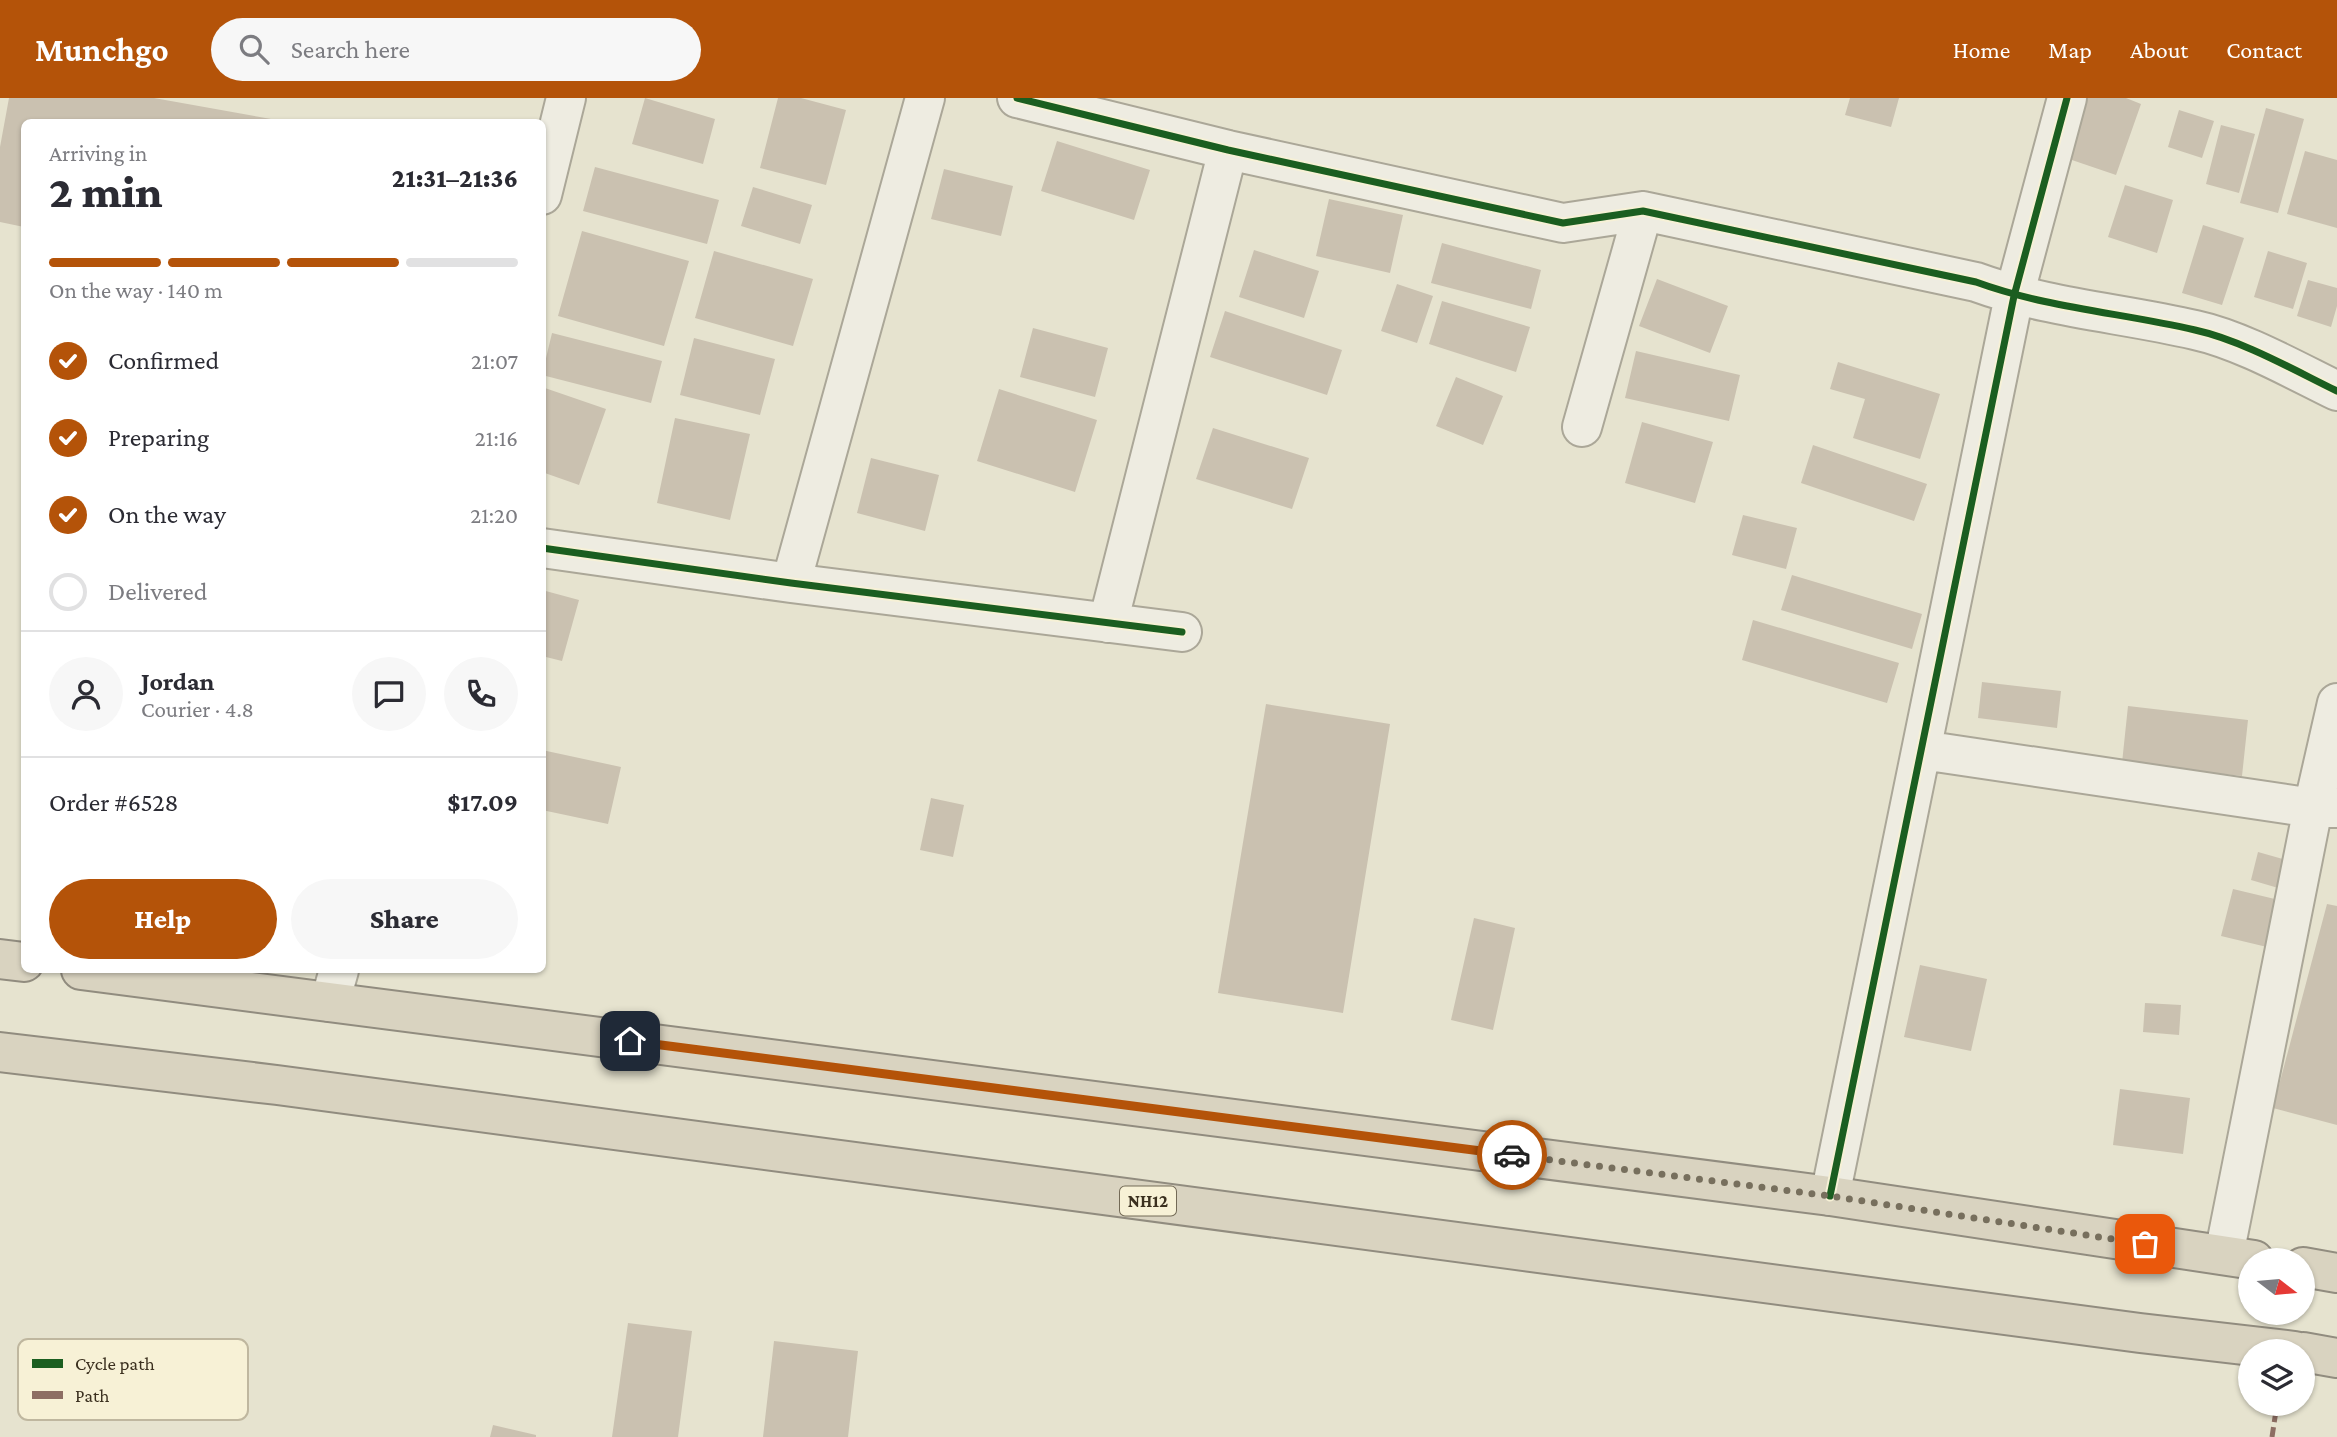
<!DOCTYPE html>
<html lang="en">
<head>
<meta charset="utf-8">
<style>
  body { margin:0; font-family:"Crimson Pro",serif; background:#f7f7f7; color:#2b2b33; height:100vh; display:flex; flex-direction:column; font-size:26px; white-space:nowrap }
  * { box-sizing:border-box; margin:0 }
  p { font-size:23px; color:#7c7c81 }
  .icon { flex:none; width:38px; height:38px; fill:none; stroke:currentColor; stroke-width:2; stroke-linecap:round; stroke-linejoin:round }
  .map { position:relative; flex:1; overflow:hidden }
  .drawer { position:absolute; left:21px; top:21px; width:525px; height:854px; display:flex; flex-direction:column; background:#fff; border-radius:10px; box-shadow:0 2px 5px #0004 }
  .drawer>* { flex:none }
  .needle { width:46px; rotate:106deg }
  .tools { position:absolute; left:2238px; top:1150px; display:grid; gap:14px }
  .tools a { display:grid; place-items:center; width:77px; height:77px; border-radius:50%; background:#fff; box-shadow:0 2px 5px #0004; font-size:35px }
  .pin { position:absolute; display:grid; place-items:center; width:60px; height:60px; color:#fff; margin:-30px; border-radius:14px; box-shadow:0 4px 10px #0006 }
  .courier { position:absolute; display:grid; place-items:center; width:70px; height:70px; margin:-35px; border:5px solid #b45309; border-radius:50%; background:#fff; color:#222; box-shadow:0 2px 9px #0007 }
  .head em { font-style:normal; font-weight:800 }
  .head div { display:flex; flex-direction:column-reverse }
  .head { display:flex; align-items:center; justify-content:space-between; height:119px; padding:0 28px }
  h1 { font-size:46px; font-weight:800; line-height:52px }
  .bar { display:grid; grid-template-columns:repeat(4,1fr); gap:10px 7px; align-content:center; height:84px; padding:0 28px }
  .bar i { height:9px; border-radius:5px; background:#e1e1e2 }
  .bar .selected { background:#b45309 }
  .bar p { grid-column:span 4 }
  .line { display:flex; align-items:center; gap:18px; padding:0 28px; border-top:2px solid #e1e1e2 }
  .line div { flex:1 }
  .round { display:grid; place-items:center; flex:none; width:74px; height:74px; border-radius:37px; background:#f7f7f7 }
  ol { padding:0 28px; list-style:none }
  li { display:flex; align-items:center; gap:21px; height:77px }
  li p { margin-inline-start:auto }
  li .icon { padding:7px; border-radius:50%; background:#b45309; color:#fff; stroke-width:4 }
  li:last-child { color:#7c7c81 }
  li i { width:38px; height:38px; border:4px solid #e1e1e2; border-radius:50% }
  .action { display:flex; gap:14px; margin-top:auto; padding:14px 28px }
  .action a { flex:1; height:80px; border-radius:42px; background:#b45309; color:#fff; font-size:28px; font-weight:800; line-height:80px; text-align:center }
  .action a+a { background:#f7f7f7; color:#2b2b33 }
  header { display:flex; align-items:center; gap:42px; box-sizing:border-box; height:98px; padding:0 35px; background:#b45309; color:#fff }
  header strong { font-size:33px }
  nav { display:flex; gap:38px; margin-inline-start:auto; font-size:24px }
  .search { width:490px; height:63px; background:#f7f7f7; display:flex; align-items:center; gap:18px; box-sizing:border-box; padding:0 24px; border-radius:38px; color:#7c7c81; font-size:26px }
  .map>svg:first-child { display:block }
  .building { fill:#cac1b0 }
  .lines { fill:none; stroke-linecap:round; stroke-linejoin:round }
  .minor-casing { stroke:#aba798; stroke-width:42 }
  .highway-casing { stroke:#918c7f; stroke-width:42 }
  .minor { stroke:#eeece1; stroke-width:38 }
  .highway { stroke:#d9d3c0; stroke-width:38 }
  .quiet { stroke:#8d6e63; stroke-width:5; stroke-dasharray:10 5; stroke-linecap:butt }
  .cycleway-casing { stroke:#f7f1d6; stroke-width:11 }
  .cycleway { stroke:#1b5e20; stroke-width:7 }
  .done { stroke:#776f5d; stroke-width:7; stroke-dasharray:0 12.6 }
  .route { stroke:#b45309; stroke-width:9 }
  .labels { text-anchor:middle; dominant-baseline:central; stroke-width:7; stroke-linejoin:round; paint-order:stroke }
  .shield { fill:#f7f1d6; stroke:#736a56; stroke-width:2 }
  .shield-label { font-size:18px; font-weight:bold; fill:#3b301f }
  .key { fill:#f7f1d6; stroke:#bfb79f; stroke-width:2 }
  .key-label { font-size:19px; fill:#3b301f }
</style>
</head>
<body>
<header>
<strong>Munchgo</strong>
<div class="search"><svg class="icon" aria-label="search" viewBox="0 0 24 24"><circle cx="10" cy="10" r="6"/><path d="M15 15l6 6"/></svg>Search here</div>
<nav><a>Home</a><a>Map</a><a>About</a><a>Contact</a></nav>
</header>
<div class="map">
<svg width="2337" height="1339" viewBox="0 0 2337 1339">
  <rect width="100%" height="100%" fill="#e6e3cf"/>
  <!-- building -->
  <path class="building" d="M9,0h145l117,21 -1,3h-246v105l-24,-5v-75z
    M645,0l70,21 -12,45 -71,-20z
    M778,0h23l45,12 -20,75 -66,-17z
    M1850,0h49l-8,29 -46,-12z
    M2087,0h39l15,6 -25,71 -50,-17z
    M2266,10l38,11 -26,94 -38,-10z
    M2179,12l35,11 -12,37 -34,-11z
    M2221,27l34,9 -16,59 -33,-9z
    M1057,43l93,29 -16,50 -93,-29z
    M2305,53l32,9v68l-50,-14z
    M595,69l124,33 -12,44 -124,-33z
    M944,71l69,17 -12,50 -70,-17z
    M2125,87l48,15 -16,53 -49,-16z
    M753,89l59,18 -12,39 -59,-18z
    M1329,101l74,16 -13,58 -74,-17z
    M2203,127l41,13 -22,67 -40,-12z
    M582,133l107,30 -25,85 -106,-30z
    M1442,145l99,27 -10,39 -100,-26z
    M1254,152l65,21 -15,47 -65,-21z
    M714,153l99,28 -20,67 -98,-28z
    M2268,153l39,12 -14,46 -39,-12z
    M1657,181l71,27 -18,47 -71,-27z
    M2308,182l29,8v18l-6,21 -34,-11z
    M1397,186l36,12 -16,47 -36,-12z
    M1442,203l88,26 -14,45 -87,-28z
    M1225,213l117,39 -15,45 -117,-38z
    M1033,230l75,20 -13,49 -75,-20z
    M552,235l110,28 -11,42 -109,-28z
    M694,240l81,21 -15,56 -80,-20z
    M1636,253l104,24 -11,46 -104,-23z
    M1838,264l102,32 -20,65 -67,-21 12,-39 -35,-10z
    M1456,279l47,19 -20,49 -47,-19z
    M542,289l64,22 -27,76 -37,-13z
    M999,291l98,31 -22,72 -98,-31z
    M675,320l75,16 -20,86 -73,-17z
    M1642,324l71,20 -18,61 -70,-20z
    M1213,330l96,30 -17,51 -96,-30z
    M1813,347l114,39 -13,37 -113,-38z
    M871,360l68,17 -14,56 -68,-18z
    M1743,417l54,13 -11,41 -54,-14z
    M1792,477l130,39 -10,35 -131,-39z
    M542,492l37,10 -17,61 -20,-5z
    M1753,522l146,43 -12,40 -145,-43z
    M1982,584l79,9 -4,37 -79,-10z
    M1266,606l124,20 -47,289 -125,-20z
    M2128,608l120,14 -6,56 -120,-13z
    M542,652l79,17 -13,57 -66,-14z
    M931,700l33,7 -11,52 -33,-7z
    M2258,754l35,10 -8,28 -34,-10z
    M2233,791l46,11 -12,47 -46,-11z
    M2327,806l10,2v219l-64,-17z
    M1474,820l41,10 -22,102 -42,-10z
    M1920,867l67,14 -16,72 -67,-14z
    M2145,905l36,2 -2,30 -36,-3z
    M2120,991l70,9 -7,56 -70,-9z
    M628,1225l64,8 -14,106h-66z
    M774,1243l84,10 -10,86h-85z
    M493,1327l43,10v2h-46z"/>
  <g class="lines">
    <defs>
      <path id="minor" d="M1017,0l211,52 335,73 80,-12 333,71c71,26 146,31 219,48 46,10 99,40 142,61
        M542,97l24,-97
        M1582,329l61,-216
        M542,450l249,35 391,49
        M791,485l134,-485
        M1108,525l120,-473
        M1922,652l391,58h24
        M330,904l9,-32
        M1830,1098l184,-900 53,-198
        M2224,1157l89,-447 24,-105"/>
      <path id="highway" d="M0,861l24,3
        M81,872l1749,226 424,64
        M0,954l277,33 1863,248 155,18
        M2303,1169l34,6
        M2303,1254l34,6"/>
    </defs>
    <!-- minor casing -->
    <use href="#minor" class="minor-casing"/>
    <!-- highway casing -->
    <use href="#highway" class="highway-casing"/>
    <!-- minor -->
    <use href="#minor" class="minor"/>
    <!-- highway -->
    <use href="#highway" class="highway"/>
    <!-- quiet -->
    <path class="quiet" d="M2285,1253v-2
      M2272,1339l5,-33"/>
    <defs>
      <path id="cycleway" d="M1017,0l211,52 335,73 80,-12 333,71c71,26 146,31 219,48 46,10 99,40 142,61
        M542,450l249,35 391,49
        M1830,1098l184,-900 53,-198"/>
    </defs>
    <!-- cycleway casing -->
    <use href="#cycleway" class="cycleway-casing"/>
    <!-- cycleway -->
    <use href="#cycleway" class="cycleway"/>
  </g>
  <g class="lines">
    <!-- done -->
    <path class="done" d="M1512,1057l318,41 315,48"/>
    <!-- route -->
    <path class="route" d="M630,943l882,114"/>
  </g>
  <g class="labels">
    <!-- shield labels -->
    <rect class="shield" x="1120" y="1088.5" width="56" height="29" rx="5"/>
    <g class="shield-label">
      <text x="1148" y="1103">NH12</text>
    </g>
  </g>
  <!-- legend -->
  <rect x="18" y="1241" width="230" height="81" rx="10" class="key"/>
  <rect x="32" y="1261" width="31" height="9" fill="#1b5e20"/>
  <rect x="32" y="1293" width="31" height="8" fill="#8d6e63"/>
  <g class="key-label">
    <text x="75" y="1272">Cycle path</text>
    <text x="75" y="1304">Path</text>
  </g>
</svg>
<div class="tools">
<a><svg class="needle" viewBox="-14 -14 28 28"><path d="M0-13l5 13h-10z" fill="#e53935"/><path d="M0 13l5-13h-10z" fill="#7c7c81"/></svg></a>
<a><svg class="icon" aria-label="layers" viewBox="0 0 24 24"><path d="M12 4l9 5-9 5-9-5zM3 14l9 5 9-5"/></svg></a>
</div>
<div class="pin" style="left:2145px;top:1146px;background:#ea580c"><svg class="icon" aria-label="bag" viewBox="0 0 24 24"><path d="M5 8h14l-1 12H6zM9 8a3 3 0 0 1 6 0"/></svg></div>
<div class="pin" style="left:630px;top:943px;background:#1f2937"><svg class="icon" aria-label="home" viewBox="0 0 24 24"><path d="M3 11l9-7 9 7M6 9v11h12V9"/></svg></div>
<div class="courier" style="left:1512px;top:1057px"><svg class="icon" aria-label="car" viewBox="0 0 24 24"><path d="M5 17H2v-5l4-1 3-4h7l3 4 3 1v5h-3M9 17h6M6 11h13"/><circle cx="7" cy="17" r="2"/><circle cx="17" cy="17" r="2"/></svg></div>
<section class="drawer">
<div class="head"><div><h1>2 min</h1><p>Arriving in</p></div><em>21:31–21:36</em></div>
<div class="bar"><i class="selected"></i><i class="selected"></i><i class="selected"></i><i></i><p>On the way · 140 m</p></div>
<ol>
<li><svg class="icon" aria-label="check" viewBox="0 0 24 24"><path d="M5 12l5 5 9-10"/></svg>Confirmed<p>21:07</p></li>
<li><svg class="icon" aria-label="check" viewBox="0 0 24 24"><path d="M5 12l5 5 9-10"/></svg>Preparing<p>21:16</p></li>
<li><svg class="icon" aria-label="check" viewBox="0 0 24 24"><path d="M5 12l5 5 9-10"/></svg>On the way<p>21:20</p></li>
<li><i></i>Delivered</li>
</ol>
<div class="line" style="height:126px"><a class="round"><svg class="icon" aria-label="person" viewBox="0 0 24 24"><circle cx="12" cy="8" r="4"/><path d="M4 21q1-7 8-7t8 7"/></svg></a><div><b>Jordan</b><p>Courier · 4.8</p></div><a class="round"><svg class="icon" aria-label="chat" viewBox="0 0 24 24"><path d="M4 5h16v11H9l-5 4z"/></svg></a><a class="round"><svg class="icon" aria-label="phone" viewBox="0 0 24 24"><path d="M5 4h4l2 5-3 2q2 4 5 5l2-3 5 2v4C11 20 4 13 5 4z"/></svg></a></div>
<div class="line" style="height:91px"><div>Order #6528</div><b>$17.09</b></div>
<div class="action"><a>Help</a><a>Share</a></div>
</section>
</div>
</body>
</html>
